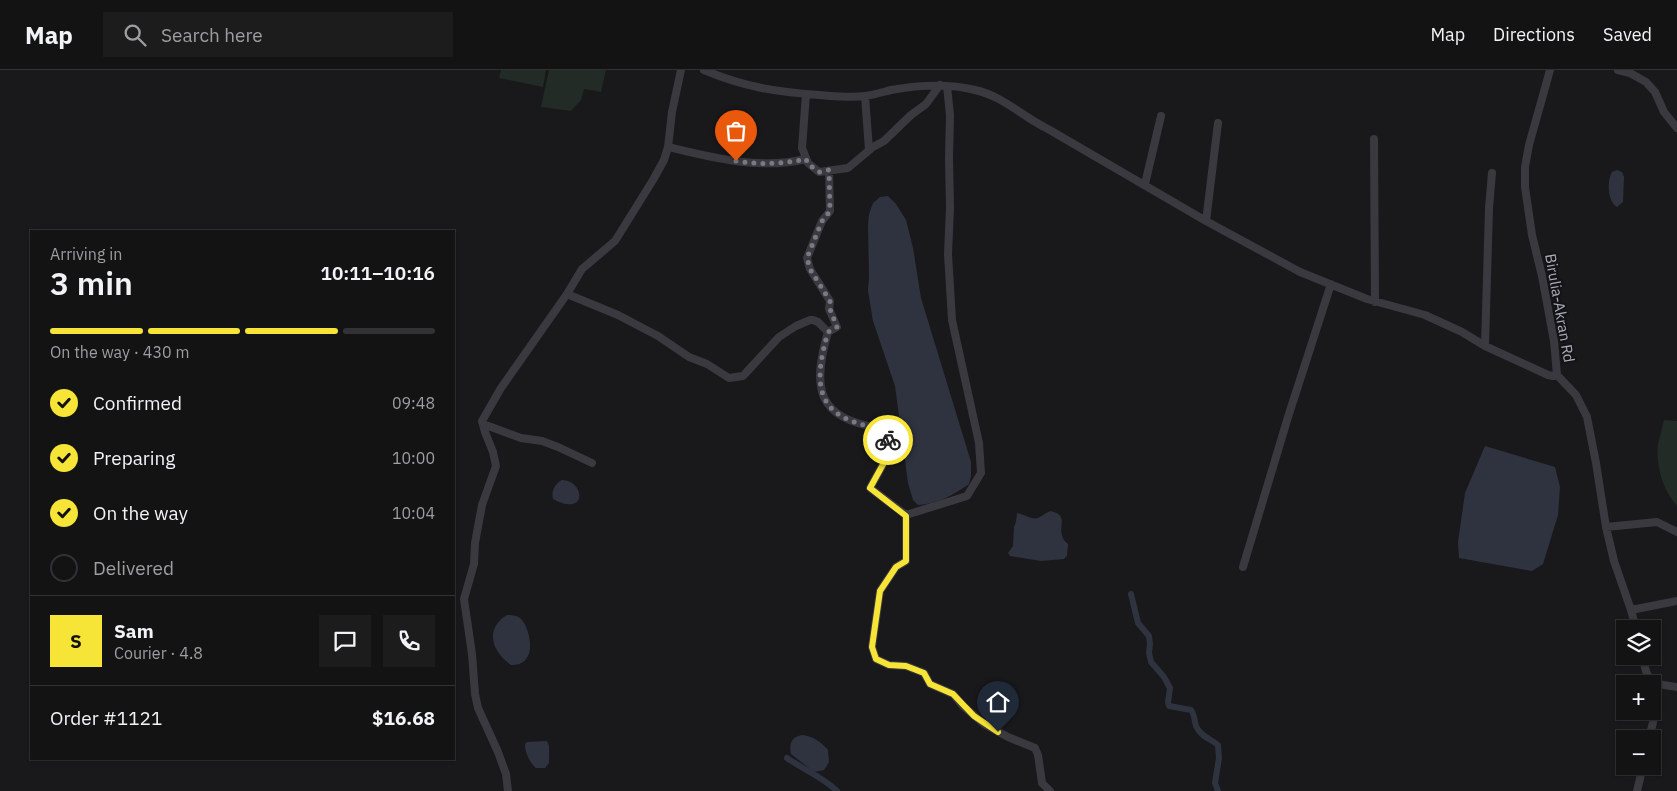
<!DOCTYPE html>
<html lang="en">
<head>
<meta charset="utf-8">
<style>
  body { margin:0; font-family:"IBM Plex Sans",sans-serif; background:#1c1c1d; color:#f1f3f6; height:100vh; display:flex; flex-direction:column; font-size:19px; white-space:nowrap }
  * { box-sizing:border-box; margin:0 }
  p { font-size:16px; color:#9d9ea0 }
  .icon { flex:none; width:28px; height:28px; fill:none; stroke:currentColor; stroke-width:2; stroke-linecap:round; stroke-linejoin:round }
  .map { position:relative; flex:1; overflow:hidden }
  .panel { position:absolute; left:30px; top:160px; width:425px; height:530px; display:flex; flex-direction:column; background:#131314; border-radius:0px; box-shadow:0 1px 4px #0004,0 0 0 1px #323234 }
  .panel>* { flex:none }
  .tools { position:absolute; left:1616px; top:550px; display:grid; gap:10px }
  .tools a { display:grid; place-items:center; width:45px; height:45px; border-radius:0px; background:#131314; box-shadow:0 1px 4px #0004,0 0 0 1px #323234; font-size:25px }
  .pin { position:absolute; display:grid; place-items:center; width:42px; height:42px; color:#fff; margin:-51px -21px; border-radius:50% 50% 50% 0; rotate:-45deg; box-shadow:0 0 5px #0007 }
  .pin .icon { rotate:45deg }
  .courier { position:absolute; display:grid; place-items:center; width:50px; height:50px; margin:-25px; border:4px solid #f6e536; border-radius:50%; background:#fff; color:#222; box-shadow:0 1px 6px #0007 }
  .overview em { font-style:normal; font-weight:600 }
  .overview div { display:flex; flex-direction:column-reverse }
  .overview { display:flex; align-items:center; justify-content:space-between; height:85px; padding:0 20px }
  h1 { font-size:32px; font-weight:600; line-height:38px }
  .bar { display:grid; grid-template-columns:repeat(4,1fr); gap:8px 5px; align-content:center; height:60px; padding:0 20px }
  .bar i { height:6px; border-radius:4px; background:#323234 }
  .bar .selected { background:#f6e536 }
  .bar p { grid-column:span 4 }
  .line { display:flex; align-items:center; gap:12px; padding:0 20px; border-top:1px solid #323234 }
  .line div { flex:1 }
  .round { display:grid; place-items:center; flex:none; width:52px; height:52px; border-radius:0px; background:#1c1c1d }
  ol { padding:0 20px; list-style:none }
  li { display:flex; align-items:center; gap:15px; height:55px }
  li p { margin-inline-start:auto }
  li .icon { padding:5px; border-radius:50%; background:#f6e536; color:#111; stroke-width:4 }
  li:last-child { color:#9d9ea0 }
  li i { width:28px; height:28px; border:2px solid #323234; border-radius:50% }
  header { display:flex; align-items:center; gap:30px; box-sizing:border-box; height:70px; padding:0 25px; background:#131314; border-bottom:1px solid #323234 }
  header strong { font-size:24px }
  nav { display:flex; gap:28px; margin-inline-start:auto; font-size:18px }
  .search { width:350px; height:45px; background:#1c1c1d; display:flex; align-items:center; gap:12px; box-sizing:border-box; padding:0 18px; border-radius:0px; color:#9d9ea0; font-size:19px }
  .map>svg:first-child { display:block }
  .green { fill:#222b25 }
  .water { fill:#2e333f }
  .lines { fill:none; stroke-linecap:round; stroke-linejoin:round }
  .canal { stroke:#2e333f; stroke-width:6 }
  .minor { stroke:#3a3940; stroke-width:8 }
  .done { stroke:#787983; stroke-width:5; stroke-dasharray:0 9 }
  .route { stroke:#f6e536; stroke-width:6 }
  .labels { text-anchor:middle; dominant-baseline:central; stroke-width:4.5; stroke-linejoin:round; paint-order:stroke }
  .street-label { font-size:15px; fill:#abacbb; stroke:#141416 }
</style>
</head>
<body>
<header>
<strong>Map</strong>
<div class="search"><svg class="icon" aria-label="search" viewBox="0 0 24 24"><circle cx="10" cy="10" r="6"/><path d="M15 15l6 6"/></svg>Search here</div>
<nav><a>Map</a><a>Directions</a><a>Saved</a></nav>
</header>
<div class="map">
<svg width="1677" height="721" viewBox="0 0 1677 721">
  <rect width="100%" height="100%" fill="#19191b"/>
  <!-- green -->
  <path class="green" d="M501,0h45l-3,17 -44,-9z
    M549,0h57l-5,22 -17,-3 -3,11 -10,11 -30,-4z
    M1664,350l13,1v85c-14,-15 -22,-42 -19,-62 2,-8 4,-16 6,-24z"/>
  <!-- water -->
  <path class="water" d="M1617,100l5,2 2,5 -1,25 -6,5c-10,-6 -10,-26 -5,-35z
    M888,126l8,8 10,16 7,28 8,50 50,164v14l-2,8c-16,11 -31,20 -51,21l-5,-5 -5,-17 -13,-97 -22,-65 -5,-30 1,-14 -1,-52 1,-11 4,-11 7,-6z
    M1485,376l70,21 5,20 -2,28 -15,49 -11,7 -73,-13 -1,-16 7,-49z
    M562,410c23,0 26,38 -9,19 -2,-8 2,-15 9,-19z
    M1050,441c20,4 7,15 13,27 1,3 3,4 5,6l-1,12 -3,3 -23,2 -31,-5 -2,-3 5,-7 1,-19 2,-5 1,-9c6,1 15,7 21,5 5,-2 7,-5 12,-7z
    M507,545c6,0 12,1 15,5 7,9 12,30 4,39 -3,5 -10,6 -15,6 -19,-13 -27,-36 -4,-50z
    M802,665c11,1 19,7 26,15l1,12 -5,8 -10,2 -23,-18c-2,-10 0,-17 11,-19z
    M547,671l2,5v17l-4,5h-9c-6,-5 -11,-15 -11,-24l2,-2z"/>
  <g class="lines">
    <!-- canal -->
    <path class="canal" d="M1131,524l7,29 11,13 1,8 -1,9 2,9 13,15 6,11 -2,14 1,4 22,4c4,5 3,10 5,16 4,10 15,13 22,19l1,13 -4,25 3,8
      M787,688c17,12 36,19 50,33"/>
    <!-- minor -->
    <path class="minor" d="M704,0c40,17 73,22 115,25 15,1 31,3 46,1 9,-1 18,-4 26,-6 28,-5 56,-7 84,0 28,6 48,27 73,39l158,92 94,51 67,27 58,16 37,17 23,14 63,29 5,1 4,-1
      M1550,0l-21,75 -4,22v20l7,48 10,41 12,65 3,34 19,20 11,22 9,46 10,64 8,34 17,49 5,19
      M1618,0l12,3 16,9 9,10 9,20 13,16
      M947,16l3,29 -1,43 1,50 -2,46 4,66 27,123 2,30 -14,23 -61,19v46l-10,6 -16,24 -8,56 4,12 13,6 17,1 18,7 6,11 23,10 10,12 21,18 24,13 27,11 3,7 4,28 8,8
      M806,24l-4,54 6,15 11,9 29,-4 25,-21 11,-6 27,-26 15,-11 14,-19
      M865,26l4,54
      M1374,69l1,163
      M668,77c45,11 92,23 138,12
      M1145,114l16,-68
      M1206,151l12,-98
      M567,224l51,21 40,21 31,21 18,7 22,14 14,-2 36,-39 17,-11 14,-6h3l5,2 10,10c-16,55 -12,87 52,96l9,13 -3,18 -16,29 36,27
      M828,262l9,-5 -8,-18 1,-8 -20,-32 -3,-11 15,-37 8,-10 -1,-40
      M1485,276l4,-138 3,-35
      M483,354l38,14 21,3 16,6 34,16
      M1606,457l51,-5 20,10
      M1243,497l45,-150 43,-133
      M1631,540l46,-9
      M1642,586c7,28 6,27 35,31
      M1649,669l5,-21 -2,-28
      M508,721l-2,-17 -8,-22 -20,-44 -3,-14 -3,-40 -8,-55 10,-35 1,-21 7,-38 14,-39 -3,-14 -8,-20 -3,-11 19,-33 66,-94 15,-25 33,-28 38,-61 11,-20 4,-13 4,-35 9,-42
      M1637,721l6,-25"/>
  </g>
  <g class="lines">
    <!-- done -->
    <path class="done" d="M736,91c24,4 47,3 70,-2l2,5 11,8 10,-2 1,41 -8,10 -15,37 3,11 20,32v8l7,18 -9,5c-16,55 -12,87 52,96l8,12"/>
    <!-- route -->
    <path class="route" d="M888,370l-2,19 -16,29 36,28v45l-10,6 -16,24 -8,56 4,12 13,6 17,1 18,7 6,11 23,10 21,22 24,16"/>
  </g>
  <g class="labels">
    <!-- street labels -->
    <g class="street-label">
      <text transform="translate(1560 238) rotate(80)">Birulia-Akran Rd</text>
    </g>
  </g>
</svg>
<div class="tools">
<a><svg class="icon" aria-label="layers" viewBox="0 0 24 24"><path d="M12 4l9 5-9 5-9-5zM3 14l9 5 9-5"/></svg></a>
<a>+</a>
<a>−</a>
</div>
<div class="pin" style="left:736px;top:91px;background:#ea580c"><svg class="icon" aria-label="bag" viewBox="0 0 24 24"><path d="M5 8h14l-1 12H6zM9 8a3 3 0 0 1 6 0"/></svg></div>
<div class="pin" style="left:998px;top:662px;background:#1f2937"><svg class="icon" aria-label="home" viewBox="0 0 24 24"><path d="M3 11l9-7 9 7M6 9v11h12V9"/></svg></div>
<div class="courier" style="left:888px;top:370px"><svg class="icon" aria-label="bike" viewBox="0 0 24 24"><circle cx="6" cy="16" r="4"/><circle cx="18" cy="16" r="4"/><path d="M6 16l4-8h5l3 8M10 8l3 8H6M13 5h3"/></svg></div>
<section class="panel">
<div class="overview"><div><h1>3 min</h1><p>Arriving in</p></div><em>10:11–10:16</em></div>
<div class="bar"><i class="selected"></i><i class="selected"></i><i class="selected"></i><i></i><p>On the way · 430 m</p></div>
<ol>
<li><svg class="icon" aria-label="check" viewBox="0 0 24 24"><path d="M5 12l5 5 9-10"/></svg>Confirmed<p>09:48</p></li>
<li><svg class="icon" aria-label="check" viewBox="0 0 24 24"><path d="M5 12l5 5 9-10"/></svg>Preparing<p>10:00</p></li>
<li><svg class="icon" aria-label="check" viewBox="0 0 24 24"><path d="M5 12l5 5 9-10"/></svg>On the way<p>10:04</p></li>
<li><i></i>Delivered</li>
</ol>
<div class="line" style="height:90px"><b class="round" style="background:#f6e536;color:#111">S</b><div><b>Sam</b><p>Courier · 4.8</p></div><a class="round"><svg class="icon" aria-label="chat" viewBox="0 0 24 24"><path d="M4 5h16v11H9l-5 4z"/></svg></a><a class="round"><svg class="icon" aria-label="phone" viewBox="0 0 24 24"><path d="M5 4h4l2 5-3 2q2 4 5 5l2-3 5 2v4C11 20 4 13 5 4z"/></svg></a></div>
<div class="line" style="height:65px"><div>Order #1121</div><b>$16.68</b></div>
</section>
</div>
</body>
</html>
